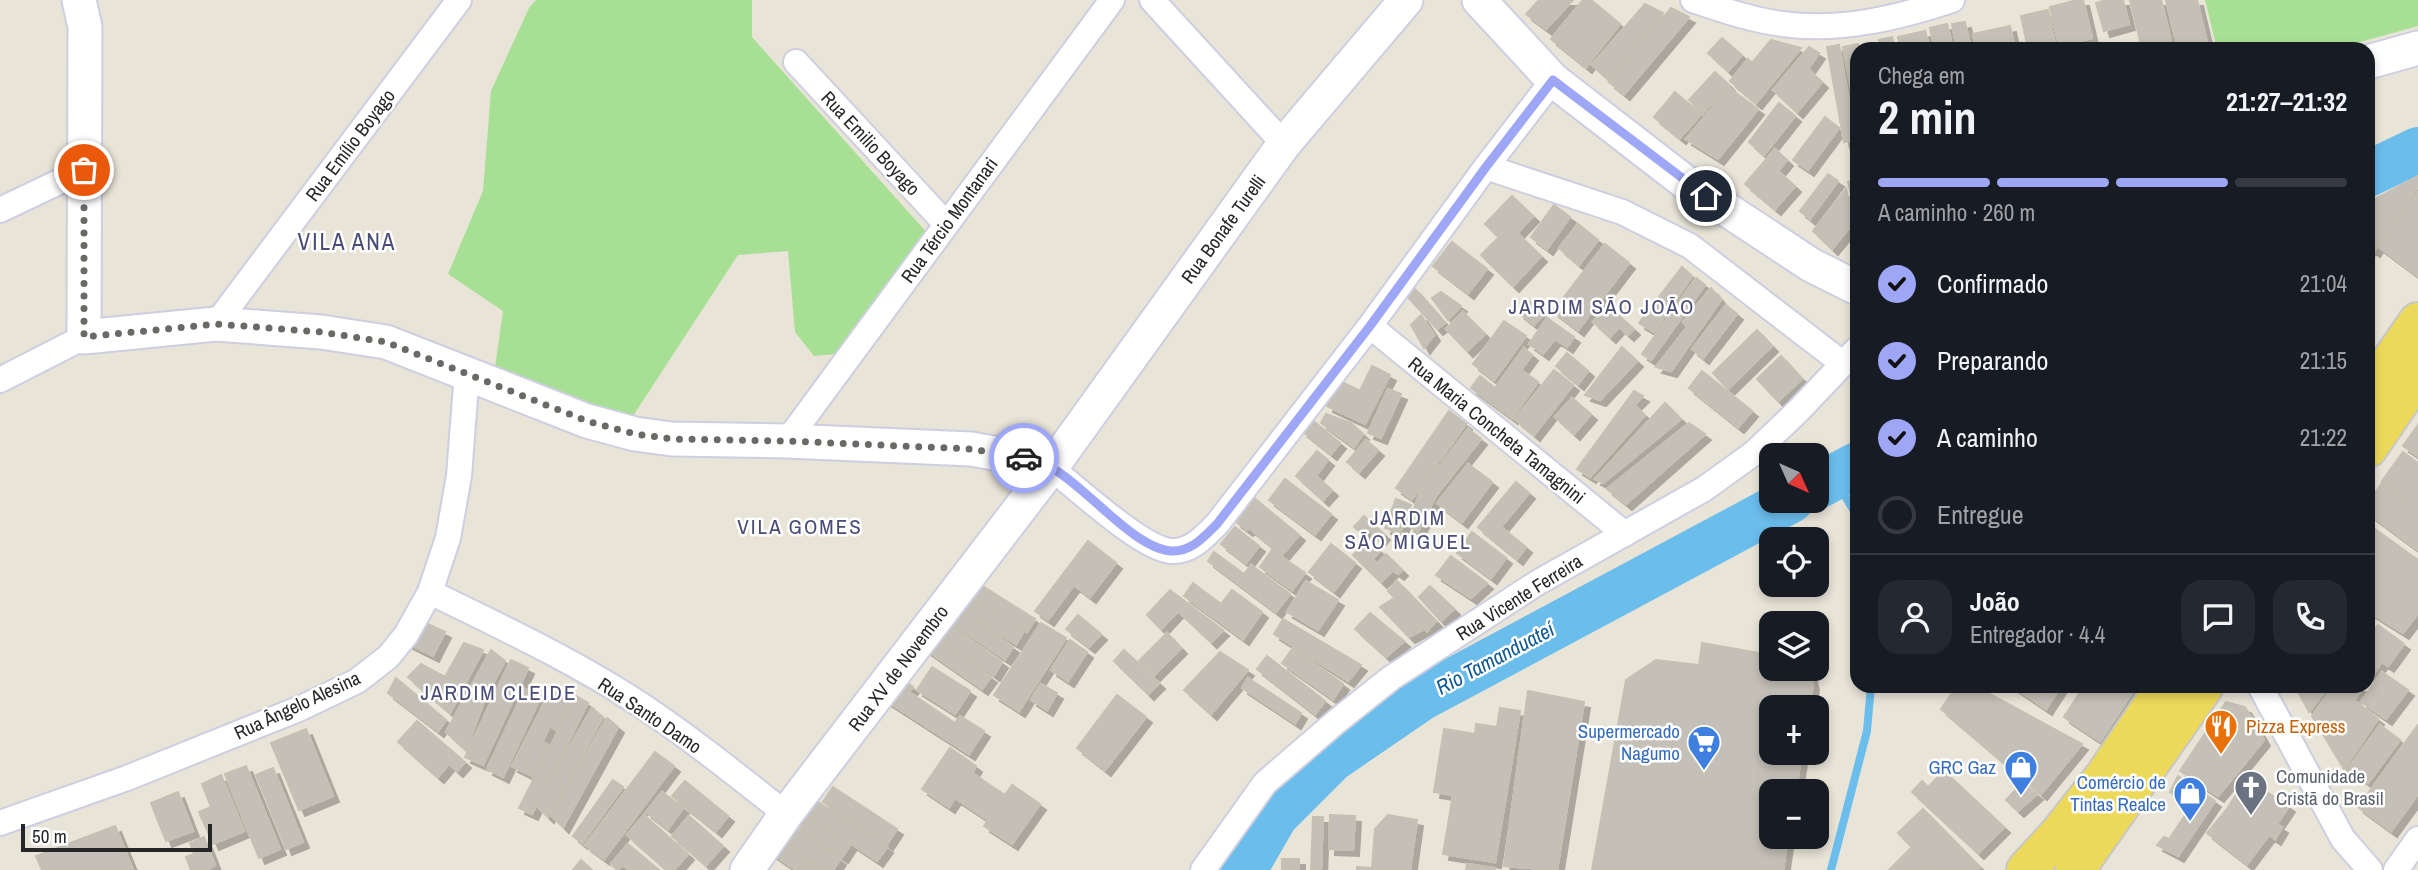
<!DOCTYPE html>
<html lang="pt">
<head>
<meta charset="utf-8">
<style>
  body { margin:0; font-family:"Archivo Narrow",sans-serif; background:#242831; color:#f1f3f6; height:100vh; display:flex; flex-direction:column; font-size:26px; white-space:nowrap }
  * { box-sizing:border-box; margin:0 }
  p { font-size:23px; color:#9ea1a6 }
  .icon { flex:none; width:38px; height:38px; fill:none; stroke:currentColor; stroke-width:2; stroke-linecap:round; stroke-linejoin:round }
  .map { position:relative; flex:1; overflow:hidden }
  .sheet { position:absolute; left:1850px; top:42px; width:525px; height:651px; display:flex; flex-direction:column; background:#171b24; border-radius:21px; box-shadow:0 4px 10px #0003 }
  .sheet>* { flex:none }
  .needle { width:46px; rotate:135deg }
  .controls { position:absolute; left:1759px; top:443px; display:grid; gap:14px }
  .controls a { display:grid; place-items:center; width:70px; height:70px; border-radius:14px; background:#171b24; box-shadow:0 4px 10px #0003; font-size:35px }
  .scale { position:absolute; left:21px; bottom:18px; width:191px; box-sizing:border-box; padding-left:7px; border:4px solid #272727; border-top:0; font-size:19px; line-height:24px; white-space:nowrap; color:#272727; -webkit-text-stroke:5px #fff; paint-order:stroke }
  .pin { position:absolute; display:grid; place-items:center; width:60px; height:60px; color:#fff; margin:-30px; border:4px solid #fff; border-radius:50%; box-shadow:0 2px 7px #0007 }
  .courier { position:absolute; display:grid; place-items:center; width:70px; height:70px; margin:-35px; border:5px solid #9ea6f6; border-radius:50%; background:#fff; color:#222; box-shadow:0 2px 9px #0007 }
  .summary em { font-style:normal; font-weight:800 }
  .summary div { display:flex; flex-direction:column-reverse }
  .summary { display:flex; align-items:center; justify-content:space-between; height:119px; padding:0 28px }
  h1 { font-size:46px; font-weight:800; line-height:52px }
  .bar { display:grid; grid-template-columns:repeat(4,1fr); gap:10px 7px; align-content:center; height:84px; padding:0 28px }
  .bar i { height:9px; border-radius:5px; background:#363941 }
  .bar .on { background:#9ea6f6 }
  .bar p { grid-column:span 4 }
  .line { display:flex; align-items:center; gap:18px; padding:0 28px; border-top:2px solid #363941 }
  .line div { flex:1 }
  .round { display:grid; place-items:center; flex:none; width:74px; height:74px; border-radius:21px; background:#242831 }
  ol { padding:0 28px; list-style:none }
  li { display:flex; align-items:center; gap:21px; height:77px }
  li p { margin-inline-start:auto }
  li .icon { padding:7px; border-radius:50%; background:#9ea6f6; color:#111; stroke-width:4 }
  li:last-child { color:#9ea1a6 }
  li i { width:38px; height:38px; border:4px solid #363941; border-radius:50% }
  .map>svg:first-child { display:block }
  .green { fill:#a7e094 }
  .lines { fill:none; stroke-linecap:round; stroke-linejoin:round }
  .stream { stroke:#6bbdec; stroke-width:8 }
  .river { stroke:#6bbdec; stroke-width:46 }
  .building { fill:#c4c0b8; stroke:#c4c0b2; stroke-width:2; filter:url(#shadow) }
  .street-casing { stroke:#cdcfe0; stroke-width:28 }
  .secondary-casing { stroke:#cdcfe0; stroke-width:37 }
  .primary-casing { stroke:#c7c7c7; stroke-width:42 }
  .street { stroke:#fff; stroke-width:24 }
  .secondary { stroke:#fff; stroke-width:33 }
  .primary { stroke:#edd959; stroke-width:38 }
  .done { stroke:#6b6965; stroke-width:7; stroke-dasharray:0 12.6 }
  .route { stroke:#9ea6f6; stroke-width:9 }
  .labels { text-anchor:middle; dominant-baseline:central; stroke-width:5; stroke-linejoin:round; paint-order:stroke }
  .street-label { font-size:19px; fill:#272727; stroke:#fff }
  .food-label { font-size:19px; fill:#c56008; stroke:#fff; text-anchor:start }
  .shop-label { font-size:19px; fill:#366cbe; stroke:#fff; text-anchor:end }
  .worship-label { font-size:19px; fill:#5b616d; stroke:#fff; text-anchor:start }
  .neighbourhood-label { font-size:21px; letter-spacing:2px; fill:#494c76; stroke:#fff }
  .water-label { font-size:21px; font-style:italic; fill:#0f5892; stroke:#fff }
  .quarter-label { font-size:23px; letter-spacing:2px; fill:#494c76; stroke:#fff }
</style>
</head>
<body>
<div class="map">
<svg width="2418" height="870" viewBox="0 0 2418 870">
  <defs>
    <filter id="shadow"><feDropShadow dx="6" dy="6" stdDeviation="0" flood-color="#0004"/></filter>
  </defs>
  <rect width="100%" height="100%" fill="#e9e4d8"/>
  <!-- green -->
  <path class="green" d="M536,0h216v37l176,197 -79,119 -35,3 -19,-24 -7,-81 -50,4 -107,164 -136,-52 8,-56 -55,-37 35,-83 8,-100 38,-83z
    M2205,0h213v26l-83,23h-118z"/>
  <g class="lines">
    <!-- stream -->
    <path class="stream" d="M1834,478l23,38
      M1831,870l36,-139 4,-45"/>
    <!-- river -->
    <path class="river" d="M2368,174l50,-24
      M1816,487l41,-22
      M1244,870l31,-54 57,-57 89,-61 370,-198"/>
  </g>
  <!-- building -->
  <path class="building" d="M1539,0h34l-27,29 -20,-15z
    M1583,0h8l29,24 -34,43 -35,-28z
    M2077,0h6l9,38 -16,4 2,7h-18l-10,-42z
    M2107,0h16l6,24 -25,7 -8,-28z
    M2130,0h31l12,49h-31z
    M2166,0h31l10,42 -29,7z
    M1645,4l18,9 -55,66 -16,-14z
    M1671,8l18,9 -65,77 -15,-12z
    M2048,10l8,39h-28l-7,-33z
    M1965,22l6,27h-14l-5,-25z
    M1947,24l6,25h-18l-5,-21z
    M2010,26l5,23h-39l-3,-15z
    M1925,31l5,18h-29l-3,-12z
    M1892,37l3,12h-14l-2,-9z
    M1722,38l20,17 -14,16 -20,-18z
    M1771,40l30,8 -45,55 -26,-22 18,-22 4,4z
    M1858,44l1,5h-2v69l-14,-71z
    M1839,45l17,95 -12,2 -17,-95z
    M1809,47l10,6 -11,16 14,13 -25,30 -24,-22z
    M1715,72l14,13 -26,28 -14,-13z
    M1729,88l29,21 -40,50 -32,-20z
    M1675,92l26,22 -21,24 -26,-21z
    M1779,103l16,13 -31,39 -15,-13z
    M1825,117l14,11 -31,42 -15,-10z
    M1775,149l12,11 -9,11 17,15 -20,23 -30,-25z
    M1828,174l10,7 -28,38 -10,-8z
    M2418,176v11l-44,64 -4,-3 -2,3v-48z
    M1857,179v38l-9,-35z
    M1846,189l8,33 -22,27 -19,-18z
    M2418,193v83l-39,-29z
    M1512,196l21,20 -16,17 24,23 -28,30 -32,-31 18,-18 -14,-13z
    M1554,205l16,12 -23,32 -16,-12z
    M1578,224l20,16 -19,25 -20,-17z
    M1452,242l35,27 -19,24 -35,-27z
    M1605,244l24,19 -51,67 -25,-19z
    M1682,267l10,9 -38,56 -15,-9z
    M1696,278l9,7 -54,75 -9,-6z
    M1414,288l31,35 -8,6 -31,-34z
    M1711,288l10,12 -50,71 -15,-4 31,-40 -4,-5z
    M1441,292l20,14 -13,14 -16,-22z
    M1529,301l15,13 -10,11 -15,-12z
    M1726,305l11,9 -34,44 -11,-9z
    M1608,306l26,23 -6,6 -9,-8 -9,10 -17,-15z
    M1463,312l22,22 -18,17 -21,-22z
    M1421,315l13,20 -10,13 -13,-23z
    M1547,318l27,19 -7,10 -12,-8 -12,15 -14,-10z
    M1504,321l22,15 -32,44 -21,-16z
    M1757,330l15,16 -44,43 -15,-16z
    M1622,347l15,14 -37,39 -15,-5z
    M1524,348l8,7 -11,15 17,12 -26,36 -41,-30 9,-12 15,12z
    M1567,353l21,18 -10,13 -22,-18z
    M1781,356l21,23 -24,22 -21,-22z
    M1372,366l18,9 -25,49 -38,-18 13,-25 20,10z
    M1554,370l19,15 -39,50 -19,-16z
    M1702,371l50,40 -14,16 -49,-39z
    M1388,389l13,5 -20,44 -13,-5z
    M1634,391l9,5 -9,9 11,10 -55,62 -13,-8z
    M1572,398l19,16 -17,20 -19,-17z
    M1665,403l16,16 -78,64 -8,-4z
    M1449,411l17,13 -54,75 -16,-11z
    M1326,414l25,9 12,11 -9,13 -33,-24z
    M1311,419l29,24 -9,11 -29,-23z
    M1689,423l16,11 -79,70 -19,-15z
    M2418,425v31l-15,-10z
    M1468,429l13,10 -45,57 -18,36 -10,-7 12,-33z
    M1366,440l12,10 -19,22 -12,-10z
    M1317,451l11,9 -12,16 16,14 -9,10 -27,-24z
    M2403,452l15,11v44l-36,-26z
    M1468,464l24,18 -30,40 -25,-19z
    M1285,479l46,35 -16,20 -46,-34z
    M1516,482l13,11 -28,34 25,20 -9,12 -39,-32z
    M2382,483l36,27v40l-50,-37v-10z
    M1254,498l45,37 -17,20 -33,-27 -2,2 -12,-9z
    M1396,499l15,6 -11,28 -15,-5z
    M1364,516l20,18 -5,6 -12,-11 -5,5 -8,-7z
    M2368,524l50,36v53l-15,20 -35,-22z
    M1235,527l24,19 -13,17 -25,-19z
    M1472,532l34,26 -15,20 -34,-25z
    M1368,540l12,11 -8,8 5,5 9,-10 16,16 -4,4 -5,-4 -12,12 -28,-27z
    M1088,541l28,22 -26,34 -16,-12 -26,35 -13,-9z
    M1331,544l24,19 -21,28 -25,-19z
    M1272,550l33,23 -13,17 -32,-23z
    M1214,552l30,22 7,-9 39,29 -14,18 -68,-51z
    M1451,556l36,27 -16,15 -35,-23z
    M973,580l62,39 -8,13 -62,-40z
    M1306,581l32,19 -20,30 -31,-18z
    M1397,581l39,40 -9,10 -39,-40z
    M1193,583l28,21 11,-14 30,22 -19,27 -59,-43z
    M1430,586l24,23 -13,12 -22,-24z
    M1170,590l53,40 -12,12 -33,-31 -17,18 -14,-14z
    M962,592l62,39 -8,13 -63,-39z
    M1393,599l31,30 -15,8 -29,-30z
    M953,605l60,42 -8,12 -61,-41z
    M1370,613l34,28 -18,16 -31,-28z
    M1078,615l23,19 -12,13 -23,-18z
    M1283,619l78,46 -13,16 -74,-47z
    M419,620l26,12 -12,24 -26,-13z
    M942,620l60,42 -8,13 -61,-43z
    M1041,623l25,15 -47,73 -25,-16z
    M2378,625l26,19 -16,22 -6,-4 -14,19v-41z
    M1167,633l14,15 -27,27 -15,-14z
    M931,634l60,43 -9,12 -60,-42z
    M1070,640l17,12 -19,29 -17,-11z
    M464,643l19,7 -33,63 -42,-36 13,-13 24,13z
    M1702,643l69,12v13h38l4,16 -4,23h-38v45h31l-6,39h-25v45h17l-5,34h-191l34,-190 30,-20 43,5z
    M1293,648l50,36 -10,15 -51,-36z
    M491,650l14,11 -19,35 -20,54 -20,-18z
    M1124,650l35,33 -11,11 -34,-33z
    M1220,652l28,18 -37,44 -27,-24z
    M1267,656l58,45 -10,13 -58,-45z
    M511,660l17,8 -45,97 -18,-8z
    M932,667l38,24 -15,23 -38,-24z
    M2382,672l26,18 -22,29 -25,-17z
    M897,676l16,11 -4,5 46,31 5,-7 24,15 -15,23 -87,-56z
    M396,678l50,42 -8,11 -50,-38z
    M1248,678l53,35 -6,10 -53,-35z
    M1041,684l16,9 -10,17 -16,-10z
    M1957,686h18l107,58 -41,50 -100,-85z
    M2012,686h49l-15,23z
    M2084,686l52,1 -36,54 -36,-24z
    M2295,686h32l1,1 -19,25z
    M2334,686h30l-10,14 24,19 -34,50 -32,-53z
    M525,689l16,7 -38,81 -16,-8z
    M551,690l21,10 -16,30 -6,-4 -8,16 6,3 -16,31 -20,-10z
    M1528,691l56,11 -27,168 -53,-4z
    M1117,695l29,22 -41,53 -28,-22z
    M576,696l12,7 -56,111 -13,-6z
    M2226,702l19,5 19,33 -46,56 -38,-25z
    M592,708l11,9 -55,100 -12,-12z
    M1500,708l20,3 -25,151 -52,-8 10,-59 -19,-3 10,-63 31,5 1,-10 21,3z
    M607,718l11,9 -55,100 -12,-12z
    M417,721l48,41 -8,9 -8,-7 -11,13 -40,-35z
    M2380,725l20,15 -32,43 -20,-14z
    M2418,725v69l-27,37 -33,-24z
    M306,729l27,67 -34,14 -28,-67z
    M950,748l26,18 -4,7 33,22 7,-10 28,19 -28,40 -28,-18 4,-6 -33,-22 -6,9 -27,-18z
    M655,752l19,14 -70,93 -19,-14z
    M246,766l34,83 -21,9 -34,-84z
    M273,768l30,74 -17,7 -30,-74z
    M1944,771l60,56 -26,26 -66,-61 10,-11 6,6z
    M221,775l23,56 -31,13 -14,-32 12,-5 -9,-23z
    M2178,776l37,25 -37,55 -21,-11 7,-8 5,2 21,-31 -20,-16z
    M2246,779l43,27 -12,18 5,3 -7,12 -6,-4 -22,29 -40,-31 20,-24z
    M613,780l10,7 -41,56 -9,-7z
    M685,781l43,35 -12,15 -44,-35z
    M2022,783l15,11 -19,17 -12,-11z
    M833,787l64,42 -10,15 -64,-42z
    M178,792l15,39 -27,10 -15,-38z
    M662,792l21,16 -15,21 -22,-17z
    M812,798l75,49 -10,14 -74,-50z
    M1923,809l57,58 -3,3h-43l-36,-37z
    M802,812l48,33 -8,12 -48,-33z
    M644,815l44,39 -14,16h-7l-40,-35z
    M1330,815l25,1 -2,34 -24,-1z
    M1388,815l29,5 -7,50h-53v-3l15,1 3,-39z
    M689,816l34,30 -17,19 -34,-29z
    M1313,817h10l-2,53h-10z
    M115,826l18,44h-91l-6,-14z
    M792,826l48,33 -7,11h-9l-42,-29z
    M204,837l11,28 -8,5h-16l-5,-13 8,-3 -4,-11z
    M779,841l42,29h-25l-25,-17z
    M628,844l31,26h-30l-6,-5 -6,5 -6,-6z
    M1912,847l21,23h-44z
    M1282,859h17v11h-17z
    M581,860l11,10h-19z
    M1467,864l28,4v2h-29z"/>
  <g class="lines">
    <defs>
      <path id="street" d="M1152,0l132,144
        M1693,0c30,10 59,20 89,24 58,8 115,-6 170,-24
        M796,62l150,162
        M1486,167l136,45 68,34 152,117
        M0,210l84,-40
        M216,324l243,-324
        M1370,326l255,208
        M0,380l84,-43
        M787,441l325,-441
        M1051,468c25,19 91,81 120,83 20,1 33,-14 46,-27l153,-198 116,-159 67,-87
        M430,592c71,35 145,69 211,113 51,34 98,72 145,109
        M2260,686l83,153 27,31
        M0,823l127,-45 174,-70 56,-27 31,-24 18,-22 24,-43 18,-54 11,-62 8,-104
        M1203,870l62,-87 72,-62 54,-43 146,-95 167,-94 50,-36 45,-43 58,-61
        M2396,870l22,-31"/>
      <path id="secondary" d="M79,0l6,27 -1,310 132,-13 105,8 65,10 201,79 48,13 37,5 115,2 184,8 57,10 23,9
        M1479,0l74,80 132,102 126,83 46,23
        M2368,62l50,-14
        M747,870l39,-56 265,-346 233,-324 122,-144"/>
      <path id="primary" d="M2368,394l50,-72
        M2368,448l50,-74
        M2026,870l33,-36 45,-57 62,-91
        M2075,870l129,-184"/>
    </defs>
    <!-- street casing -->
    <use href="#street" class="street-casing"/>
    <!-- secondary casing -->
    <use href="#secondary" class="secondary-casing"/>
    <!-- primary casing -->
    <use href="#primary" class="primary-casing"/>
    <!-- street -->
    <use href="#street" class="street"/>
    <!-- secondary -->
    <use href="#secondary" class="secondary"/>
    <!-- primary -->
    <use href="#primary" class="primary"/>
  </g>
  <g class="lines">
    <!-- done -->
    <path class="done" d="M84,170v167l132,-13 105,8 65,10 201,79 48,13 37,5 115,2 184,8 53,9"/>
    <!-- route -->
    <path class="route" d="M1024,458c9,2 19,5 26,9 35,18 83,81 121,84 20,1 33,-14 46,-27l153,-198 116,-159 67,-87 153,116"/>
  </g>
  <!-- icons -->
  <defs>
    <symbol id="restaurant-pin" viewBox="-11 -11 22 30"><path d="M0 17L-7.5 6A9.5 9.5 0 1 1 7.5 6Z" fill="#e8710a" stroke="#fff"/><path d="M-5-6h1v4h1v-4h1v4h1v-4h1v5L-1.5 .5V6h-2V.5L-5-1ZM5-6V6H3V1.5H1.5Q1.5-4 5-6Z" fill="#fff"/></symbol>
    <symbol id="supermarket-pin" viewBox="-11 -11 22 30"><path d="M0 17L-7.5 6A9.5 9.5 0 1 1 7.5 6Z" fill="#3f7fe0" stroke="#fff"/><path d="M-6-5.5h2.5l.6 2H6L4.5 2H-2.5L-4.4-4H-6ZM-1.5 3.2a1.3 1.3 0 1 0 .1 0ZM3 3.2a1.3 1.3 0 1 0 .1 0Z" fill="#fff"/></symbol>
    <symbol id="shop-pin" viewBox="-11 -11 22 30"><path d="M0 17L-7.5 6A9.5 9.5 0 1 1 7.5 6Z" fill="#3f7fe0" stroke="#fff"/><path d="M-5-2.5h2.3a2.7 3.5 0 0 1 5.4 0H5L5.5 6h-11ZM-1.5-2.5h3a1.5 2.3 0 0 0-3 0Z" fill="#fff"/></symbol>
    <symbol id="church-pin" viewBox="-11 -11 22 30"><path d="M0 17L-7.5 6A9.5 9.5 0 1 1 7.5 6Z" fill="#6b7280" stroke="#fff"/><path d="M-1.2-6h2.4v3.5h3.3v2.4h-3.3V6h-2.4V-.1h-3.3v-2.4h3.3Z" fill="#fff"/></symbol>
  </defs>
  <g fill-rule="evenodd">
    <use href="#restaurant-pin" x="2202" y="707" width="38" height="52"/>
    <use href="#supermarket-pin" x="1685" y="723" width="38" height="52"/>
    <use href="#shop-pin" x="2002" y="748" width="38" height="52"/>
    <use href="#church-pin" x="2232" y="768" width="38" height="52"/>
    <use href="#shop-pin" x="2171" y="774" width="38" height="52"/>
  </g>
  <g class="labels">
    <!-- street labels -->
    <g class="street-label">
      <text transform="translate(871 143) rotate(47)">Rua Emilio Boyago</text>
      <text transform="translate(350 145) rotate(-53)">Rua Emílio Boyago</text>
      <text transform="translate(949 220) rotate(-54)">Rua Tércio Montanari</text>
      <text transform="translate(1223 229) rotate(-54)">Rua Bonafe Turelli</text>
      <text transform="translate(1497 430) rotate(39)">Rua Maria Concheta Tamagnini</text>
      <text transform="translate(1519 597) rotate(-32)">Rua Vicente Ferreira</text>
      <text transform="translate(898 668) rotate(-53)">Rua XV de Novembro</text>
      <text transform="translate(297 705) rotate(-25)">Rua Ângelo Alesina</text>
      <text transform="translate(650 715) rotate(34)">Rua Santo Damo</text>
    </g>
    <!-- food labels -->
    <g class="food-label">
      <text x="2246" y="726">Pizza Express</text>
    </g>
    <!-- shop labels -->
    <g class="shop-label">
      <text x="1680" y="731">Supermercado<tspan x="1680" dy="22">Nagumo</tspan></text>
      <text x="1996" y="767">GRC Gaz</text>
      <text x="2166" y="782">Comércio de<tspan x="2166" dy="22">Tintas Realce</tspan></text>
    </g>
    <!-- worship labels -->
    <g class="worship-label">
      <text x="2276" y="776">Comunidade<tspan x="2276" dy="22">Cristã do Brasil</tspan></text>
    </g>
    <!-- neighbourhood labels -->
    <g class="neighbourhood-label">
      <text x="1602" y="306">JARDIM SÃO JOÃO</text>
      <text x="1408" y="517">JARDIM<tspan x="1408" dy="24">SÃO MIGUEL</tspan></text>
      <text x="800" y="526">VILA GOMES</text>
      <text x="499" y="692">JARDIM CLEIDE</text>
    </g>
    <!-- water labels -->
    <g class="water-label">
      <text transform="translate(1495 658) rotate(-28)">Rio Tamanduateí</text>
    </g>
    <!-- quarter labels -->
    <g class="quarter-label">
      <text x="347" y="241">VILA ANA</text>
    </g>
  </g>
</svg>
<div class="controls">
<a><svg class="needle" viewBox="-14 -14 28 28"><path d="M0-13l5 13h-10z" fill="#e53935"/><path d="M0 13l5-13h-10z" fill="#9ea1a6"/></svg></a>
<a><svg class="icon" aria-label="locate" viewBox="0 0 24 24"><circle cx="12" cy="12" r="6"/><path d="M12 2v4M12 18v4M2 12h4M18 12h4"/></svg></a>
<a><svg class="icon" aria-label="layers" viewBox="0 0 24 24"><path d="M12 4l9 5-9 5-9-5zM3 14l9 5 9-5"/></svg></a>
<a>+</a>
<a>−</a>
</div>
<div class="scale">50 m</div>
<div class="pin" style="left:84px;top:170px;background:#ea580c"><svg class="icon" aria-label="bag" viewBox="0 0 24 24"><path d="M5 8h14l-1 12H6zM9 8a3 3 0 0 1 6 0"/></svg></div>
<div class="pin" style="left:1706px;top:196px;background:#1f2937"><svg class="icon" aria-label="home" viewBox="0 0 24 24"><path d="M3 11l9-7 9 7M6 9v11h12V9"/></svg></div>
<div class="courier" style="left:1024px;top:458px"><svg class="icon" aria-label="car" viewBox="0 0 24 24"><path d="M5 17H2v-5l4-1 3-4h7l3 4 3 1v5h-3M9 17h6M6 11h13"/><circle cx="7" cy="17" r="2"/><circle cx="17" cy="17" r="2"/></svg></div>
<section class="sheet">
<div class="summary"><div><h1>2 min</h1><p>Chega em</p></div><em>21:27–21:32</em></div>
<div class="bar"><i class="on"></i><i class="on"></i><i class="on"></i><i></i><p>A caminho · 260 m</p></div>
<ol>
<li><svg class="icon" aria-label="check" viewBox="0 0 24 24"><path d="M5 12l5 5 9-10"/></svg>Confirmado<p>21:04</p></li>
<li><svg class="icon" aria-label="check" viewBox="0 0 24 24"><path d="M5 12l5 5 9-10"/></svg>Preparando<p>21:15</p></li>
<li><svg class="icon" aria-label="check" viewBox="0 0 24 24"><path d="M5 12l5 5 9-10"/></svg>A caminho<p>21:22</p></li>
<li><i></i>Entregue</li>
</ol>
<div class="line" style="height:126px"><a class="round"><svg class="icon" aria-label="person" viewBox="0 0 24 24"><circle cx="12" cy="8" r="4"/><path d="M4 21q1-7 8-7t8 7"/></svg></a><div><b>João</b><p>Entregador · 4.4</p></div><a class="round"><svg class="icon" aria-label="chat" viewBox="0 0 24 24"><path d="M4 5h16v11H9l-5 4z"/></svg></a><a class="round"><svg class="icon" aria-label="phone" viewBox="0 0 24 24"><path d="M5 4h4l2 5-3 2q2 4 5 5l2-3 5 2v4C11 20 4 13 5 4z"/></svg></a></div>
</section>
</div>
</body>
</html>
